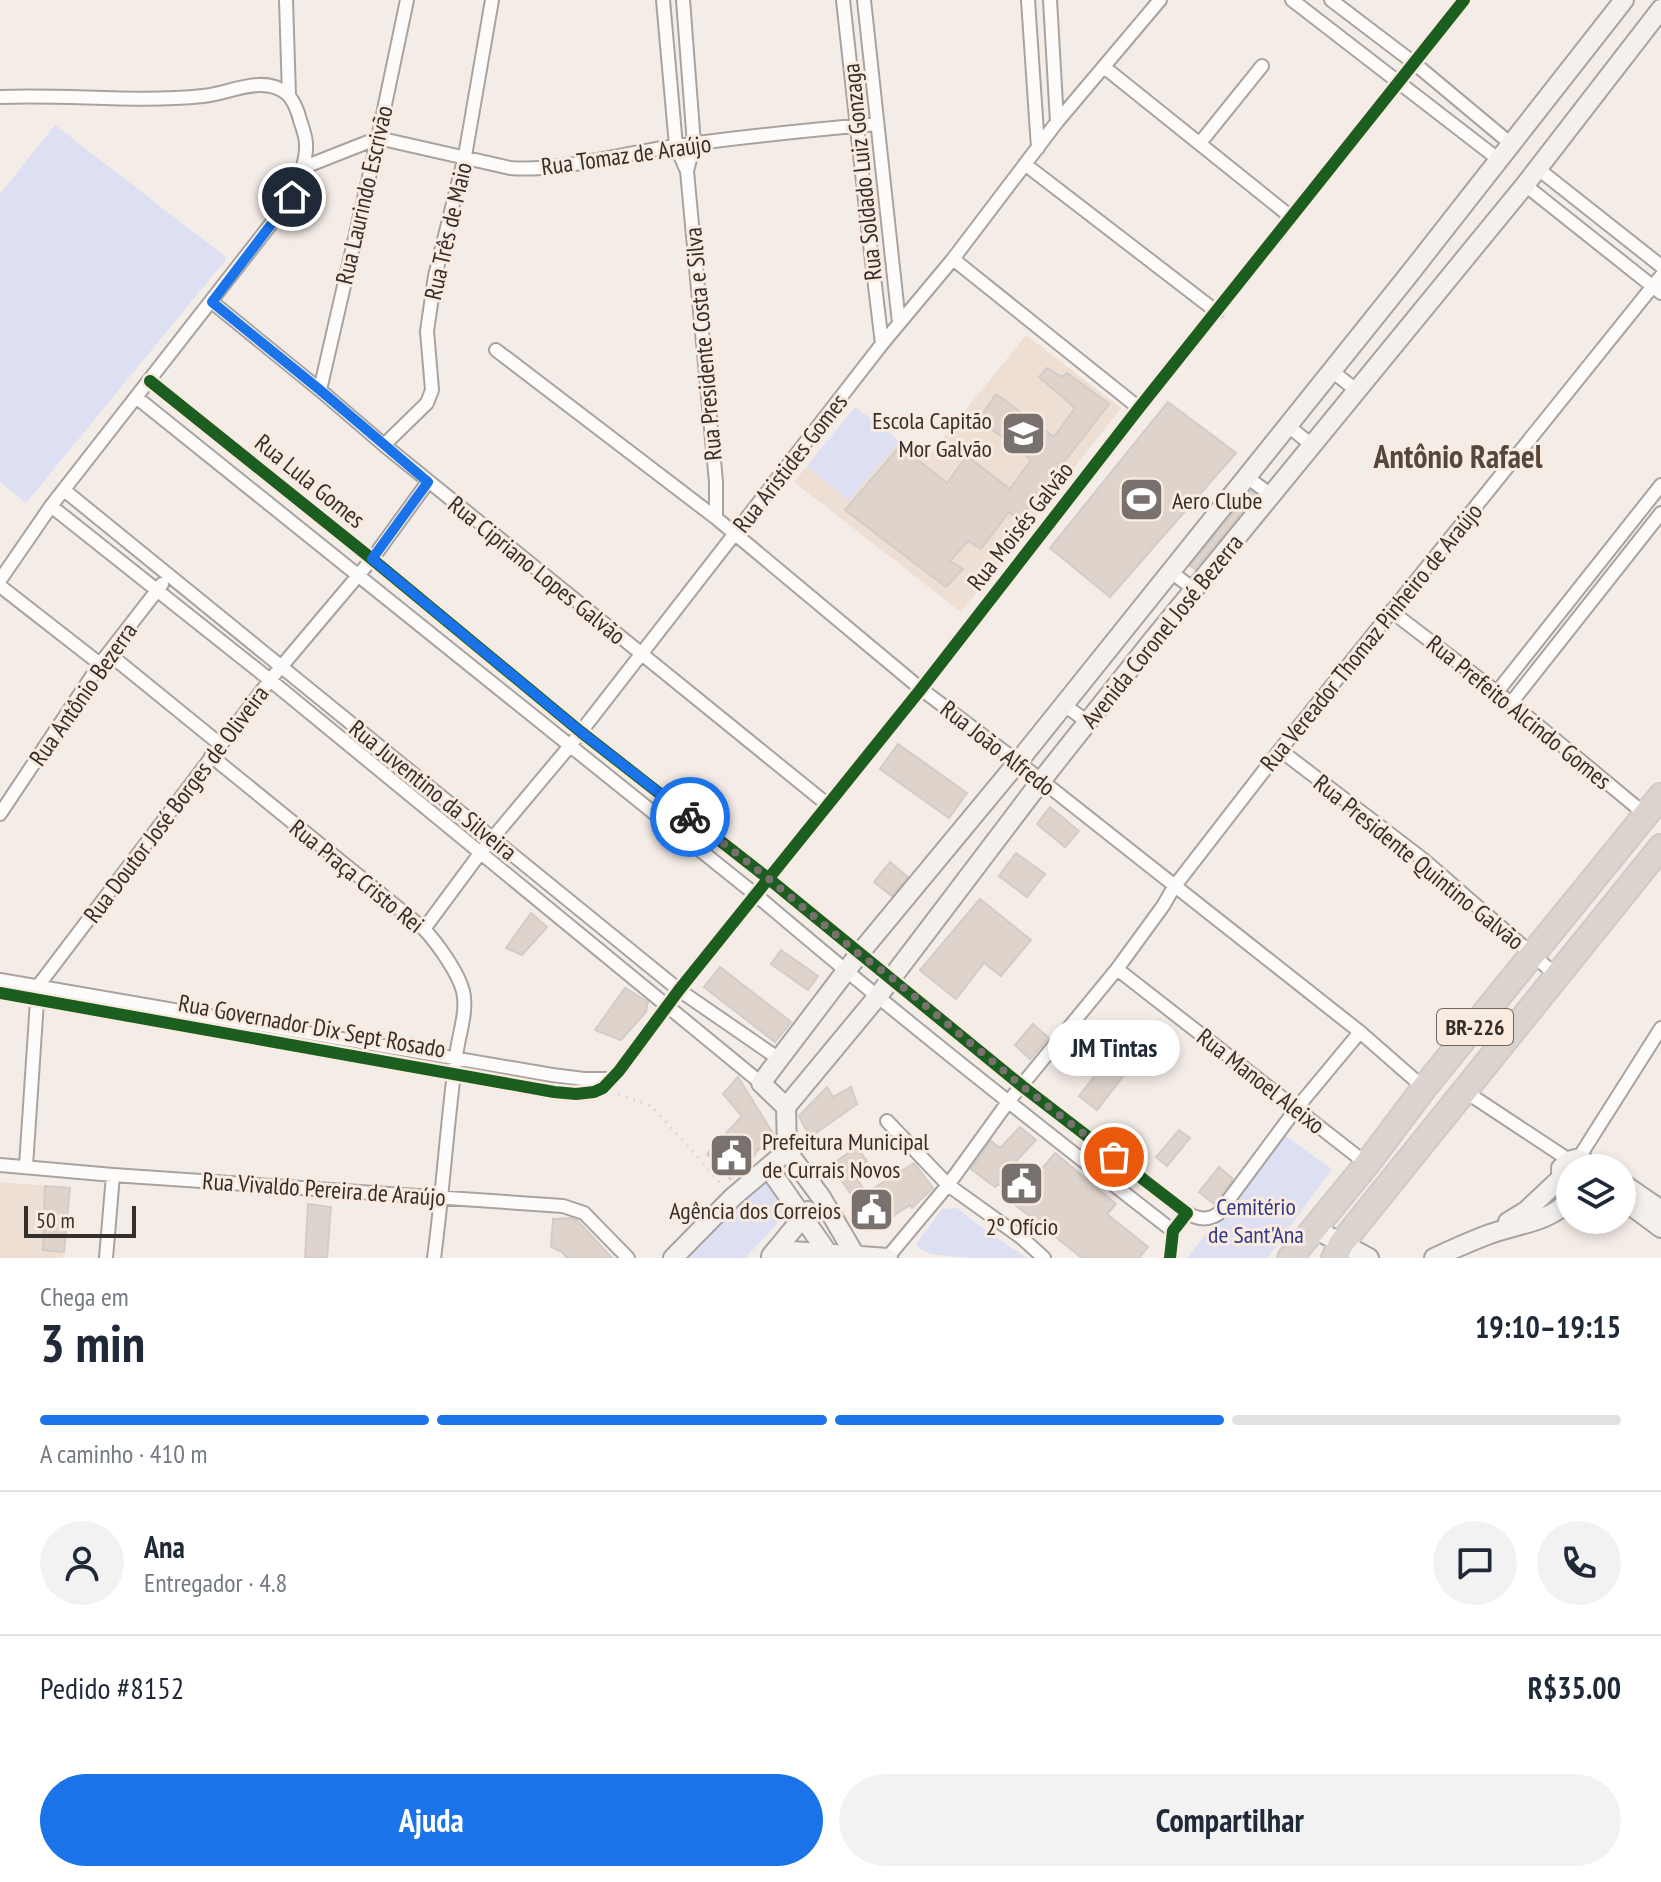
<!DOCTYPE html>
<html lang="pt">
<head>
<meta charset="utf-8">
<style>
  body { margin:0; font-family:"PT Sans Narrow",sans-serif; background:#f2f2f3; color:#1f2937; height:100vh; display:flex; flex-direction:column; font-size:30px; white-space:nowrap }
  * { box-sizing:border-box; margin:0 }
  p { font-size:26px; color:#747a83 }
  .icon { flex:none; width:44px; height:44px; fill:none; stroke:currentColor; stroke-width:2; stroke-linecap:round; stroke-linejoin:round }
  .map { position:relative; height:1258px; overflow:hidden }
  .drawer { display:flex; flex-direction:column; background:#fff; flex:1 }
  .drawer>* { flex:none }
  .buttons { position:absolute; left:1556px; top:1154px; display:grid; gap:16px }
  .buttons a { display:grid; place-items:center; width:80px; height:80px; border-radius:50%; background:#fff; box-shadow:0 4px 12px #0003; font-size:40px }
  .scale { position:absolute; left:24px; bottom:20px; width:112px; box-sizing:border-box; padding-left:8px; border:4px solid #352f2c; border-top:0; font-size:22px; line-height:28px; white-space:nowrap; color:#352f2c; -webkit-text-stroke:6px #faebe1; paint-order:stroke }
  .pin { position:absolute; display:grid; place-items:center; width:68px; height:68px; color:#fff; margin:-34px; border:4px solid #fff; border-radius:50%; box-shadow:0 2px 8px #0007 }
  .courier { position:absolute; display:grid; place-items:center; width:80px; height:80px; margin:-40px; border:6px solid #1a73e8; border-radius:50%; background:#fff; color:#222; box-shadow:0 2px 10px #0007 }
  .bubble { position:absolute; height:56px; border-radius:28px; background:#fff; box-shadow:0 4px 12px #0003; font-size:26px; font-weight:800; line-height:56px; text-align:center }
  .overview em { font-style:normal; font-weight:800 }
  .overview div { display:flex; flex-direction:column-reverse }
  .overview { display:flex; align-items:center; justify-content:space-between; height:136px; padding:0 40px }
  h1 { font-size:52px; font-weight:800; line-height:60px }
  .bar { display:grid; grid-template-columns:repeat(4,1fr); gap:12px 8px; align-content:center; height:96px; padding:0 40px }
  .bar i { height:10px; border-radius:6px; background:#e0e1e3 }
  .bar .active { background:#1a73e8 }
  .bar p { grid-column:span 4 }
  .line { display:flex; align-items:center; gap:20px; padding:0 40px; border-top:2px solid #e0e1e3 }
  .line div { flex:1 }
  .round { display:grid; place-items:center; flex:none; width:84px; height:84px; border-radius:42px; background:#f2f2f3 }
  .cta { display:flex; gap:16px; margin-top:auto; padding:16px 40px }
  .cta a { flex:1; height:92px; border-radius:48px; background:#1a73e8; color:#fff; font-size:32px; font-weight:800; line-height:92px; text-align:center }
  .cta a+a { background:#f2f2f3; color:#1f2937 }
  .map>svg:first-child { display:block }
  .built { fill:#eedfd5 }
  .green { fill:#dddff2 }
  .building { fill:#dfd4cc; stroke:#d2ccc8; stroke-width:2 }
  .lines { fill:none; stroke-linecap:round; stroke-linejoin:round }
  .street-casing { stroke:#a9a3a0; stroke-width:16 }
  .secondary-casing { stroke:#a9a3a0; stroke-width:22 }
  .highway-casing { stroke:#cfcac8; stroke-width:28 }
  .path { stroke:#dad8d6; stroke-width:3; stroke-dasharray:2 6; stroke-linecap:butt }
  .street { stroke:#fdfcfb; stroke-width:12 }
  .secondary { stroke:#f3f0ee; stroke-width:18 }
  .highway { stroke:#dbd3ce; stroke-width:24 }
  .cycleway-casing { stroke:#faebe1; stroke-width:17 }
  .cycleway { stroke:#1b5e20; stroke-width:12 }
  .done { stroke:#78716d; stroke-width:8; stroke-dasharray:0 14.4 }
  .route { stroke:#1a73e8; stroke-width:10 }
  .labels { text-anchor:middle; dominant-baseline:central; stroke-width:6; stroke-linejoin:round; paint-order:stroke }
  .shield { fill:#faebe1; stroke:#706762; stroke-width:2 }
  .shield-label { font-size:22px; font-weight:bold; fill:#352f2c }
  .street-label { font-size:24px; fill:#352f2c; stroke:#faebe1 }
  .poi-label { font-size:24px; fill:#352f2c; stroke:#faebe1; text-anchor:end }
  .park-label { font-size:24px; fill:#323987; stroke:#faebe1 }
  .district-label { font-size:32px; font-weight:bold; fill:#53473e; stroke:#faebe1 }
</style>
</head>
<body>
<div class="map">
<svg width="1661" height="1258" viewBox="0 0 1661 1258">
  <rect width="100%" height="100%" fill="#f4ece7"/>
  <!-- built -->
  <path class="built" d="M1026,335l95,73 -160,204 -167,-130 61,-75 70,53z
    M0,1182l70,6 -7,70h-63z"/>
  <!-- green -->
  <path class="green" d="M55,125l172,133 -201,245 -26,-21v-288z
    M855,407l45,34 -52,59 -41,-34z
    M1284,1135l48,34 -65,89h-80z
    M765,1182l26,27 -46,49h-70z
    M957,1208l24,19 46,31h-56l-40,-4 -13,-6 -2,-4 26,-35z"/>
  <!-- building -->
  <path class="building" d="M1047,368l15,9 5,-4 42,31 -90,116 -10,-8 -28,37 -13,-8 -18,20 13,8 -17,18 -101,-77 55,-64 47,37 20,-27 43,33 21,-29 -52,-41 17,-25 58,43 21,-29 -36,-31z
    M1168,402l68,51 -126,144 -60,-49z
    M1251,491l5,4 -61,74 -5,-3z
    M898,744l69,49 -18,25 -69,-49z
    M1050,807l29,24 -14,16 -28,-23z
    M1016,853l29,21 -18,23 -28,-21z
    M890,862l18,15 -16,19 -18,-14z
    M980,899l51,41 -30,36 -17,-13 -28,36 -36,-29z
    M531,913l16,14 -25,28 -16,-7z
    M781,950l37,26 -10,14 -37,-26z
    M720,967l71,55 -16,20 -71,-55z
    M625,988l23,14 -2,10 -25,28 -26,-10z
    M1033,1024l16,14 -19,21 -15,-14z
    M1114,1051l18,14 -35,45 -18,-14z
    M738,1077l36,58 -20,19 1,1 -25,24 -23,-25 35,-38 -19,-22z
    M827,1087l6,10 18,-10 6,17 -47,33 -11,-21z
    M1020,1127l16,13 -20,21 20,15 19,-23 61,51 -9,10 41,33 -9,11h-57l-68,-54 4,-5 -20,-15 -3,3 -24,-18 20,-28 9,7z
    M1179,1130l11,8 -23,28 -11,-9z
    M857,1147l10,14 -15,10 14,22 48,-30 19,25 -21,20 -2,-3 -40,26 -19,-29 4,-2 -24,-35z
    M1219,1167l14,12 -19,25 -15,-12z
    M45,1186l25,2 -6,64 -21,-2z
    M308,1204l23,3 -4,51h-22z
    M571,1218l6,2 35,38h-45l-5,-6 -11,-5 2,-28z"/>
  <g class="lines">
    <defs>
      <path id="street" d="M286,0l3,95
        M663,0l13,146 11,25 29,311v36
        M683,0l11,144 -7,27
        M843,0l25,227 14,117
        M864,0l35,323
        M1028,0l10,148
        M1050,0l7,122
        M1292,0l206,159
        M1331,0l83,63 97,81
        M1104,67l187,150
        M0,97c68,-3 135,6 203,-1 26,-2 59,-22 83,-3 7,6 12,18 14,27 2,7 6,16 6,24 1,17 -8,37 -14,53l-241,309 -51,74
        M1200,143l62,-77
        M1026,165l191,147
        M302,168l76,-30 132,30c51,4 114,-15 165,-22 66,-9 134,-16 202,-22
        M1537,168l124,98
        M1525,185l136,108
        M953,259l186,149
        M212,302l108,88 64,55 444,360
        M496,350l220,168 205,171 97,73 342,270 64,56
        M1332,371l24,19
        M150,381l222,178 209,173 188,147 253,207 165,127 -14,18 -3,27
        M320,390l58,-252 29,-138
        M136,397l620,498c136,116 276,226 417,336
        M1288,426l24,19
        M384,445l43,-42 5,-13 -5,-59 8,-55 30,-120 27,-156
        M1247,477l24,18
        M64,490l615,500 100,69
        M51,506l219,174 491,403
        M1171,572l24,18
        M0,586l100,78
        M1391,611l120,92 135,112
        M109,654l112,91
        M1497,692l164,-207
        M1511,703l150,-190
        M1064,705l24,17
        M1280,750l144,110 133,116
        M211,756l213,173c13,14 34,43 39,62 5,21 -5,45 -7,66 -9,67 -13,134 -22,201
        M0,814l100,-150 62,-80
        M424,929l57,-77 88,-105 313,-403 71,-85 104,-137 103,-122
        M1117,969l250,195
        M0,980l552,95 32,4h27
        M0,993l554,99 22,2 18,-2 9,-4 16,-17 60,-81 242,-301 218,-281 325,-408
        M1463,1090l106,70
        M887,1121l61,64 74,53 22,20
        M1578,1159l83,-131
        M0,1165l113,10 450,31 21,7 44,45
        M26,1166l12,-180 232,-306 102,-121 56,-77
        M1187,1213c11,6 20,8 31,1l78,-105 64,-77
        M106,1258l7,-83
        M887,1258l61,-73 60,-83 109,-133 46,-63 11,-19 106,-137 381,-474"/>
      <path id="secondary" d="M786,1107l-25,-24 98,-129 159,-192 389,-485 217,-277
        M786,1107l92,-111 163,-215 110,-139 374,-457 136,-176
        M787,1151l34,46 34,58
        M768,1167l59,85
        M1622,1183l39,27
        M1570,1187c-9,-5 -9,-10 -9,-19 10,-10 20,-14 28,0
        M1622,1199l39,29
        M1508,1222l18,-11 35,-33
        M1315,1229l54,29
        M778,1250l110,8
        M771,1256l37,-45
        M673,1258l60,-61 54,-46 -1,-44
        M1434,1258c17,-8 35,-16 53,-23 29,-11 61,-12 83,-35"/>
      <path id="highway" d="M1290,1258l77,-94 57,-76 237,-292
        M1334,1258l7,-14 320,-397"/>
    </defs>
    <!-- street casing -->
    <use href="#street" class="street-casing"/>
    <!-- secondary casing -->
    <use href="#secondary" class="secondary-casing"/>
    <!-- highway casing -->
    <use href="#highway" class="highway-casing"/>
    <!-- path -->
    <path class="path" d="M618,1094l34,12 72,81"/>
    <!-- street -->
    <use href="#street" class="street"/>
    <!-- secondary -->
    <use href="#secondary" class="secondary"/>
    <!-- highway -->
    <use href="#highway" class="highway"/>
    <defs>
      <path id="cycleway" d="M150,381l222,178 209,173 188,147 253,207 165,127 -14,18 -3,27
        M0,993l554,99 22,2 18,-2 9,-4 16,-17 60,-81 242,-301 218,-281 325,-408"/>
    </defs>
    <!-- cycleway casing -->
    <use href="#cycleway" class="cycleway-casing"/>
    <!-- cycleway -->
    <use href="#cycleway" class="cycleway"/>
  </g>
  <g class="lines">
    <!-- done -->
    <path class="done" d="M690,817l79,62 90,75 32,23 131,109 92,71"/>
    <!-- route -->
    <path class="route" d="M292,197l-80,105 108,88 108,92 -56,77 209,173 109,85"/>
  </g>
  <!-- icons -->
  <defs>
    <symbol id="school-square" viewBox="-11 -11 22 22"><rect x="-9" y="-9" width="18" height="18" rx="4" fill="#78716d" stroke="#faebe1"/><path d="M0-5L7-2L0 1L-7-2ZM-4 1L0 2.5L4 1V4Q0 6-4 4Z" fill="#fff"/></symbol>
    <symbol id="stadium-square" viewBox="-11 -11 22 22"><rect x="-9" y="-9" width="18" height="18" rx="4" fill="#78716d" stroke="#faebe1"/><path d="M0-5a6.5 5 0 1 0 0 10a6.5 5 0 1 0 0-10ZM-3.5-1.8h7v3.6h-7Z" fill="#fff"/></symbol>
    <symbol id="civic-square" viewBox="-11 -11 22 22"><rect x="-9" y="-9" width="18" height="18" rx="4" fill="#78716d" stroke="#faebe1"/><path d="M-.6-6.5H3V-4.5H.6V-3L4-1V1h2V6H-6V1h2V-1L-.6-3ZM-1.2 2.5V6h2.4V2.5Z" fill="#fff"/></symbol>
  </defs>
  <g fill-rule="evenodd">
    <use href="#school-square" x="998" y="408" width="51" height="51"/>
    <use href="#stadium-square" x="1116" y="474" width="51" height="51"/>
    <use href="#civic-square" x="706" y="1130" width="51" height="51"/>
    <use href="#civic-square" x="996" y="1158" width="51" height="51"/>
    <use href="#civic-square" x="846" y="1184" width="51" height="51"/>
  </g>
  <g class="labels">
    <!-- shield labels -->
    <rect class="shield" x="1437" y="1009" width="76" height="36" rx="6"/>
    <g class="shield-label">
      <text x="1475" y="1027">BR-226</text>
    </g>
    <!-- street labels -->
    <g class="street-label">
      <text transform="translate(626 155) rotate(-8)">Rua Tomaz de Araújo</text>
      <text transform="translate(862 172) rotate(-96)">Rua Soldado Luiz Gonzaga</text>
      <text transform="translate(364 195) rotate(-77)">Rua Laurindo Escrivão</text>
      <text transform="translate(448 231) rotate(-77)">Rua Três de Maio</text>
      <text transform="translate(703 344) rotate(-95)">Rua Presidente Costa e Silva</text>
      <text transform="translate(790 463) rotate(-52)">Rua Aristides Gomes</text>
      <text transform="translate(310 481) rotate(39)">Rua Lula Gomes</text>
      <text transform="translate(1020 526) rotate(-52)">Rua Moisés Galvão</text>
      <text transform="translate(537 570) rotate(39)">Rua Cipriano Lopes Galvão</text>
      <text transform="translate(1162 631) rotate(-51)">Avenida Coronel José Bezerra</text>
      <text transform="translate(1371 637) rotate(-51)">Rua Vereador Thomaz Pinheiro de Araújo</text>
      <text transform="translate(83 694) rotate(-55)">Rua Antônio Bezerra</text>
      <text transform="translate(1519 712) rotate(39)">Rua Prefeito Alcindo Gomes</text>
      <text transform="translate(998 748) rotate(38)">Rua João Alfredo</text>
      <text transform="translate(433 790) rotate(39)">Rua Juventino da Silveira</text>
      <text transform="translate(176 804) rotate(-53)">Rua Doutor José Borges de Oliveira</text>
      <text transform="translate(1419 862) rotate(39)">Rua Presidente Quintino Galvão</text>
      <text transform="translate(357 876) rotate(39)">Rua Praça Cristo Rei</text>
      <text transform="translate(312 1026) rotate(10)">Rua Governador Dix Sept Rosado</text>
      <text transform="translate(1261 1081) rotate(38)">Rua Manoel Aleixo</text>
      <text transform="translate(324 1189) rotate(4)">Rua Vivaldo Pereira de Araújo</text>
    </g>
    <!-- poi labels -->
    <g class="poi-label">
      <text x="992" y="420">Escola Capitão<tspan x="992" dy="28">Mor Galvão</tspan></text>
      <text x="1172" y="500" text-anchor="start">Aero Clube</text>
      <text x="762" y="1141" text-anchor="start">Prefeitura Municipal<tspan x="762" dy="28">de Currais Novos</tspan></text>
      <text x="841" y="1210">Agência dos Correios</text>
      <text x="1022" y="1226" text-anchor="middle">2º Ofício</text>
    </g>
    <!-- park labels -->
    <g class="park-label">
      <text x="1256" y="1206">Cemitério<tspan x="1256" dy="28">de Sant'Ana</tspan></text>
    </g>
    <!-- district labels -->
    <g class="district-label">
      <text x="1458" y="456">Antônio Rafael</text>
    </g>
  </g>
</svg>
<div class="buttons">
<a><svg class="icon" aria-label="layers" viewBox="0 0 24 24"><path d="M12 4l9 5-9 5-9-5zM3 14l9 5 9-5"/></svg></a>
</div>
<div class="scale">50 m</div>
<div class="pin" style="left:1114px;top:1157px;background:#ea580c"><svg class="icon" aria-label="bag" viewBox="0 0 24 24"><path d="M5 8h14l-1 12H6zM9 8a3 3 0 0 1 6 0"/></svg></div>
<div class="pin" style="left:292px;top:197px;background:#1f2937"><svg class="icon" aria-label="home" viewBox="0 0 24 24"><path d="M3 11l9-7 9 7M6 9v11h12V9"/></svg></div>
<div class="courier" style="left:690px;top:817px"><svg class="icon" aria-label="bike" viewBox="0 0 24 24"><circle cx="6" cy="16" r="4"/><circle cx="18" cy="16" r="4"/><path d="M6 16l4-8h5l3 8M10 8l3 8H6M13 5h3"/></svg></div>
<div class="bubble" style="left:1048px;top:1020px;width:132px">JM Tintas</div>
</div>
<section class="drawer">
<div class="overview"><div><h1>3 min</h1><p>Chega em</p></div><em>19:10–19:15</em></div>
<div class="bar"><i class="active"></i><i class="active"></i><i class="active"></i><i></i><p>A caminho · 410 m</p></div>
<div class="line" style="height:144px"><a class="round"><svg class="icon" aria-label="person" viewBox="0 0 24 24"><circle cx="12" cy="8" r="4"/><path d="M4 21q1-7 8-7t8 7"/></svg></a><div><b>Ana</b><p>Entregador · 4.8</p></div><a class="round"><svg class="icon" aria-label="chat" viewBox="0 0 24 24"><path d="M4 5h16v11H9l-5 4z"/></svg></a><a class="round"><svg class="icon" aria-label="phone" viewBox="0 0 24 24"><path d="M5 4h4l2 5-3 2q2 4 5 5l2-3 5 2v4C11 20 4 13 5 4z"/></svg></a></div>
<div class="line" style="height:104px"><div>Pedido #8152</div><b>R$35.00</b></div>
<div class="cta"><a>Ajuda</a><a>Compartilhar</a></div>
</section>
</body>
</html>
